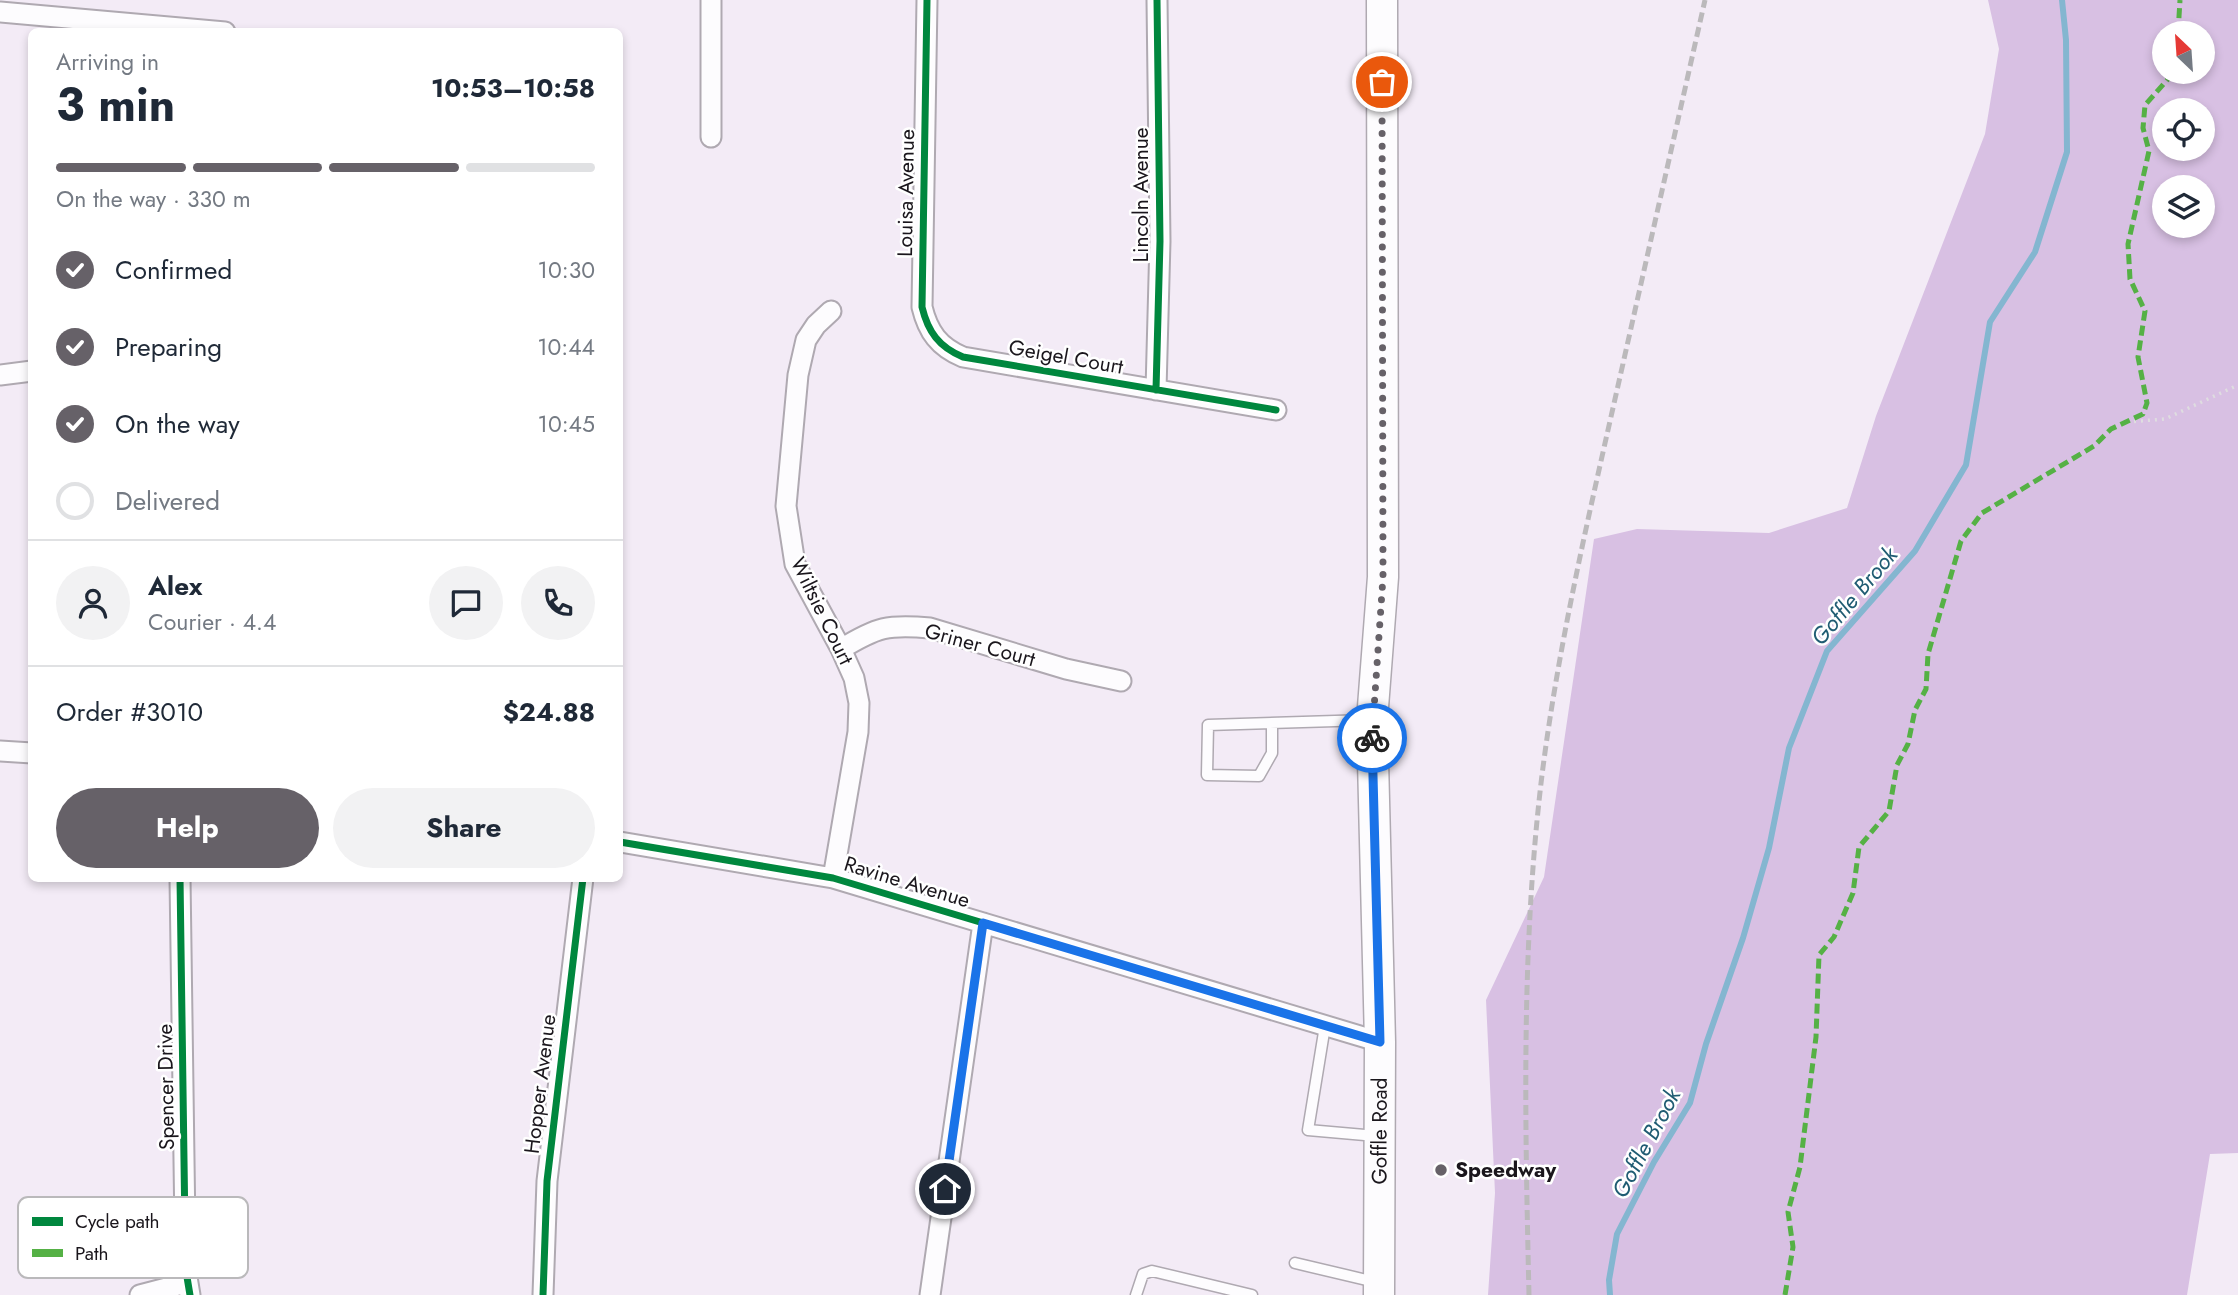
<!DOCTYPE html>
<html lang="en">
<head>
<meta charset="utf-8">
<style>
  body { margin:0; font-family:Jost,sans-serif; background:#f2f2f3; color:#1f2937; height:100vh; display:flex; flex-direction:column; font-size:26px; white-space:nowrap }
  * { box-sizing:border-box; margin:0 }
  p { font-size:23px; color:#747a83 }
  .icon { flex:none; width:38px; height:38px; fill:none; stroke:currentColor; stroke-width:2; stroke-linecap:round; stroke-linejoin:round }
  .map { position:relative; flex:1; overflow:hidden }
  .sheet { position:absolute; left:28px; top:28px; width:595px; height:854px; display:flex; flex-direction:column; background:#fff; border-radius:10px; box-shadow:0 4px 10px #0003 }
  .sheet>* { flex:none }
  .needle { width:46px; rotate:335deg }
  .buttons { position:absolute; left:2152px; top:21px; display:grid; gap:14px }
  .buttons a { display:grid; place-items:center; width:63px; height:63px; border-radius:50%; background:#fff; box-shadow:0 4px 10px #0003; font-size:35px }
  .pin { position:absolute; display:grid; place-items:center; width:60px; height:60px; color:#fff; margin:-30px; border:4px solid #fff; border-radius:50%; box-shadow:0 2px 7px #0007 }
  .courier { position:absolute; display:grid; place-items:center; width:70px; height:70px; margin:-35px; border:5px solid #1a73e8; border-radius:50%; background:#fff; color:#222; box-shadow:0 2px 9px #0007 }
  .summary em { font-style:normal; font-weight:700 }
  .summary div { display:flex; flex-direction:column-reverse }
  .summary { display:flex; align-items:center; justify-content:space-between; height:119px; padding:0 28px }
  h1 { font-size:46px; font-weight:700; line-height:52px }
  .bar { display:grid; grid-template-columns:repeat(4,1fr); gap:10px 7px; align-content:center; height:84px; padding:0 28px }
  .bar i { height:9px; border-radius:5px; background:#e0e1e3 }
  .bar .active { background:#666168 }
  .bar p { grid-column:span 4 }
  .line { display:flex; align-items:center; gap:18px; padding:0 28px; border-top:2px solid #e0e1e3 }
  .line div { flex:1 }
  .round { display:grid; place-items:center; flex:none; width:74px; height:74px; border-radius:37px; background:#f2f2f3 }
  ol { padding:0 28px; list-style:none }
  li { display:flex; align-items:center; gap:21px; height:77px }
  li p { margin-inline-start:auto }
  li .icon { padding:7px; border-radius:50%; background:#666168; color:#fff; stroke-width:4 }
  li:last-child { color:#747a83 }
  li i { width:38px; height:38px; border:4px solid #e0e1e3; border-radius:50% }
  .action { display:flex; gap:14px; margin-top:auto; padding:14px 28px }
  .action a { flex:1; height:80px; border-radius:42px; background:#666168; color:#fff; font-size:28px; font-weight:700; line-height:80px; text-align:center }
  .action a+a { background:#f2f2f3; color:#1f2937 }
  .map>svg:first-child { display:block }
  .forest { fill:#d8c0e3; fill-rule:evenodd }
  .lines { fill:none; stroke-linecap:round; stroke-linejoin:round }
  .stream { stroke:#84b6d0; stroke-width:6 }
  .service-casing { stroke:#afa9b1; stroke-width:13 }
  .minor-casing { stroke:#afa9b1; stroke-width:23 }
  .primary-casing { stroke:#afa9b1; stroke-width:33 }
  .path { stroke:#dfdde0; stroke-width:3.5; stroke-dasharray:2 5; stroke-linecap:butt }
  .service { stroke:#fdfcfe; stroke-width:10 }
  .minor { stroke:#fdfcfe; stroke-width:19 }
  .primary { stroke:#fdfcfe; stroke-width:30 }
  .rail { stroke:#bbb9bb; stroke-width:5; stroke-dasharray:10 5; stroke-linecap:butt }
  .quiet { stroke:#55b145; stroke-width:5; stroke-dasharray:10 5; stroke-linecap:butt }
  .cycleway-casing { stroke:#fff; stroke-width:11 }
  .cycleway { stroke:#00873e; stroke-width:7 }
  .done { stroke:#666168; stroke-width:7; stroke-dasharray:0 12.6 }
  .route { stroke:#1a73e8; stroke-width:9 }
  .poi-dot { fill:#666168; stroke:#fff; stroke-width:2.5 }
  .labels { text-anchor:middle; dominant-baseline:central; stroke-width:5; stroke-linejoin:round; paint-order:stroke }
  .street-label { font-size:21px; fill:#1a161c; stroke:#fff }
  .poi-label { font-size:21px; font-weight:bold; fill:#1a161c; stroke:#fff; text-anchor:start }
  .water-label { font-size:23px; font-style:italic; fill:#205c73; stroke:#fff }
  .key { fill:#fff; stroke:#bab9bb; stroke-width:2 }
  .key-label { font-size:19px; fill:#1a161c }
</style>
</head>
<body>
<div class="map">
<svg width="2238" height="1295" viewBox="0 0 2238 1295">
  <rect width="100%" height="100%" fill="#f3ebf6"/>
  <!-- forest -->
  <path class="forest" d="M1988,0h250v1153l-28,1 -23,141h-699l7,-102 -9,-193 58,-123 50,-338 43,-10 132,4 78,-25 29,-92 109,-282 14,-85zM2165,33h38v39h-38zM2165,110h38v39h-38zM2165,187h38v39h-38z"/>
  <g class="lines">
    <!-- stream -->
    <path class="stream" d="M1610,1295l-1,-15 8,-46 37,-72 36,-59 16,-59 37,-106 26,-90 20,-100 38,-97 88,-100 51,-86 24,-143 45,-70 32,-100 -1,-112 -4,-40"/>
    <defs>
      <path id="service" d="M1272,723v30l-13,23 -52,-1 1,-50 160,-5
        M1325,1026l-17,104 68,6
        M1295,1263l80,19
        M1136,1295l7,-21 9,-3 100,24"/>
      <path id="minor" d="M927,0l-5,307c6,25 17,40 41,50l313,53
        M0,12l225,20
        M711,137v-137
        M831,311l-15,14 -10,15 -8,35 -12,131 9,58 46,85 13,29 5,25 -1,29 -25,146
        M0,375l32,-4
        M1156,390l4,-149 -3,-241
        M841,649c36,-22 47,-25 89,-21l136,41 55,12
        M0,751l32,2
        M620,842l213,36 547,164
        M180,878l5,352 -2,23 7,42
        M140,1295l46,-12
        M543,1295l4,-114 36,-303
        M930,1295l53,-372"/>
      <g id="primary">
        <path id="s1" d="M1379,1295l1,-253 -8,-322 11,-143 -1,-577"/>
      </g>
    </defs>
    <!-- service casing -->
    <use href="#service" class="service-casing"/>
    <!-- minor casing -->
    <use href="#minor" class="minor-casing"/>
    <!-- primary casing -->
    <use href="#primary" class="primary-casing"/>
    <!-- path -->
    <path class="path" d="M2127,422l38,-3 73,-34"/>
    <!-- service -->
    <use href="#service" class="service"/>
    <!-- minor -->
    <use href="#minor" class="minor"/>
    <!-- primary -->
    <use href="#primary" class="primary"/>
    <!-- rail -->
    <path class="rail" d="M1529,1295c-4,-174 -8,-347 13,-520 16,-127 45,-252 73,-376 30,-133 60,-266 90,-399"/>
    <!-- quiet -->
    <path class="quiet" d="M2178,33l2,-33
      M1785,1295l8,-48 -5,-35 12,-45 16,-130 3,-82 15,-18 19,-44 6,-46 30,-36 8,-46 11,-21 7,-34 11,-21 2,-35 33,-113 21,-28 112,-67 17,-17 32,-15 4,-11 -9,-46 7,-46 -15,-32 -2,-35 21,-93 -6,-23 2,-23 23,-26 3,-7"/>
    <defs>
      <path id="cycleway" d="M927,0l-5,307c6,25 17,40 41,50l313,53
        M1156,390l4,-149 -3,-241
        M620,842l213,36 547,164
        M180,878l5,352 -2,23 7,42
        M543,1295l4,-114 36,-303"/>
    </defs>
    <!-- cycleway casing -->
    <use href="#cycleway" class="cycleway-casing"/>
    <!-- cycleway -->
    <use href="#cycleway" class="cycleway"/>
  </g>
  <g class="lines">
    <!-- done -->
    <path class="done" d="M1372,738l11,-161 -1,-495"/>
    <!-- route -->
    <path class="route" d="M945,1189l38,-266 397,119 -8,-304"/>
  </g>
  <!-- markers -->
  <circle class="poi-dot" cx="1441" cy="1170" r="7"/>
  <g class="labels">
    <!-- street labels -->
    <g class="street-label">
      <text transform="translate(906 193) rotate(-89)">Louisa Avenue</text>
      <text transform="translate(1141 195) rotate(-90)">Lincoln Avenue</text>
      <text transform="translate(1066 357) rotate(10)">Geigel Court</text>
      <text transform="translate(822 611) rotate(64)">Wiltsie Court</text>
      <text transform="translate(980 645) rotate(15)">Griner Court</text>
      <text transform="translate(907 882) rotate(17)">Ravine Avenue</text>
      <text transform="translate(540 1084) rotate(-83)">Hopper Avenue</text>
      <text transform="translate(166 1087) rotate(-91)">Spencer Drive</text>
      <text stroke="none"><textPath href="#s1" startOffset="164">Goffle Road</textPath></text>
    </g>
    <!-- poi labels -->
    <g class="poi-label">
      <text x="1455" y="1170">Speedway</text>
    </g>
    <!-- water labels -->
    <g class="water-label">
      <text transform="translate(1854 596) rotate(-50)">Goffle Brook</text>
      <text transform="translate(1646 1143) rotate(-62)">Goffle Brook</text>
    </g>
  </g>
  <!-- legend -->
  <rect x="18" y="1197" width="230" height="81" rx="10" class="key"/>
  <rect x="32" y="1217" width="31" height="9" fill="#00873e"/>
  <rect x="32" y="1249" width="31" height="8" fill="#55b145"/>
  <g class="key-label">
    <text x="75" y="1228">Cycle path</text>
    <text x="75" y="1260">Path</text>
  </g>
</svg>
<div class="buttons">
<a><svg class="needle" viewBox="-14 -14 28 28"><path d="M0-13l5 13h-10z" fill="#e53935"/><path d="M0 13l5-13h-10z" fill="#747a83"/></svg></a>
<a><svg class="icon" aria-label="locate" viewBox="0 0 24 24"><circle cx="12" cy="12" r="6"/><path d="M12 2v4M12 18v4M2 12h4M18 12h4"/></svg></a>
<a><svg class="icon" aria-label="layers" viewBox="0 0 24 24"><path d="M12 4l9 5-9 5-9-5zM3 14l9 5 9-5"/></svg></a>
</div>
<div class="pin" style="left:1382px;top:82px;background:#ea580c"><svg class="icon" aria-label="bag" viewBox="0 0 24 24"><path d="M5 8h14l-1 12H6zM9 8a3 3 0 0 1 6 0"/></svg></div>
<div class="pin" style="left:945px;top:1189px;background:#1f2937"><svg class="icon" aria-label="home" viewBox="0 0 24 24"><path d="M3 11l9-7 9 7M6 9v11h12V9"/></svg></div>
<div class="courier" style="left:1372px;top:738px"><svg class="icon" aria-label="bike" viewBox="0 0 24 24"><circle cx="6" cy="16" r="4"/><circle cx="18" cy="16" r="4"/><path d="M6 16l4-8h5l3 8M10 8l3 8H6M13 5h3"/></svg></div>
<section class="sheet">
<div class="summary"><div><h1>3 min</h1><p>Arriving in</p></div><em>10:53–10:58</em></div>
<div class="bar"><i class="active"></i><i class="active"></i><i class="active"></i><i></i><p>On the way · 330 m</p></div>
<ol>
<li><svg class="icon" aria-label="check" viewBox="0 0 24 24"><path d="M5 12l5 5 9-10"/></svg>Confirmed<p>10:30</p></li>
<li><svg class="icon" aria-label="check" viewBox="0 0 24 24"><path d="M5 12l5 5 9-10"/></svg>Preparing<p>10:44</p></li>
<li><svg class="icon" aria-label="check" viewBox="0 0 24 24"><path d="M5 12l5 5 9-10"/></svg>On the way<p>10:45</p></li>
<li><i></i>Delivered</li>
</ol>
<div class="line" style="height:126px"><a class="round"><svg class="icon" aria-label="person" viewBox="0 0 24 24"><circle cx="12" cy="8" r="4"/><path d="M4 21q1-7 8-7t8 7"/></svg></a><div><b>Alex</b><p>Courier · 4.4</p></div><a class="round"><svg class="icon" aria-label="chat" viewBox="0 0 24 24"><path d="M4 5h16v11H9l-5 4z"/></svg></a><a class="round"><svg class="icon" aria-label="phone" viewBox="0 0 24 24"><path d="M5 4h4l2 5-3 2q2 4 5 5l2-3 5 2v4C11 20 4 13 5 4z"/></svg></a></div>
<div class="line" style="height:91px"><div>Order #3010</div><b>$24.88</b></div>
<div class="action"><a>Help</a><a>Share</a></div>
</section>
</div>
</body>
</html>
